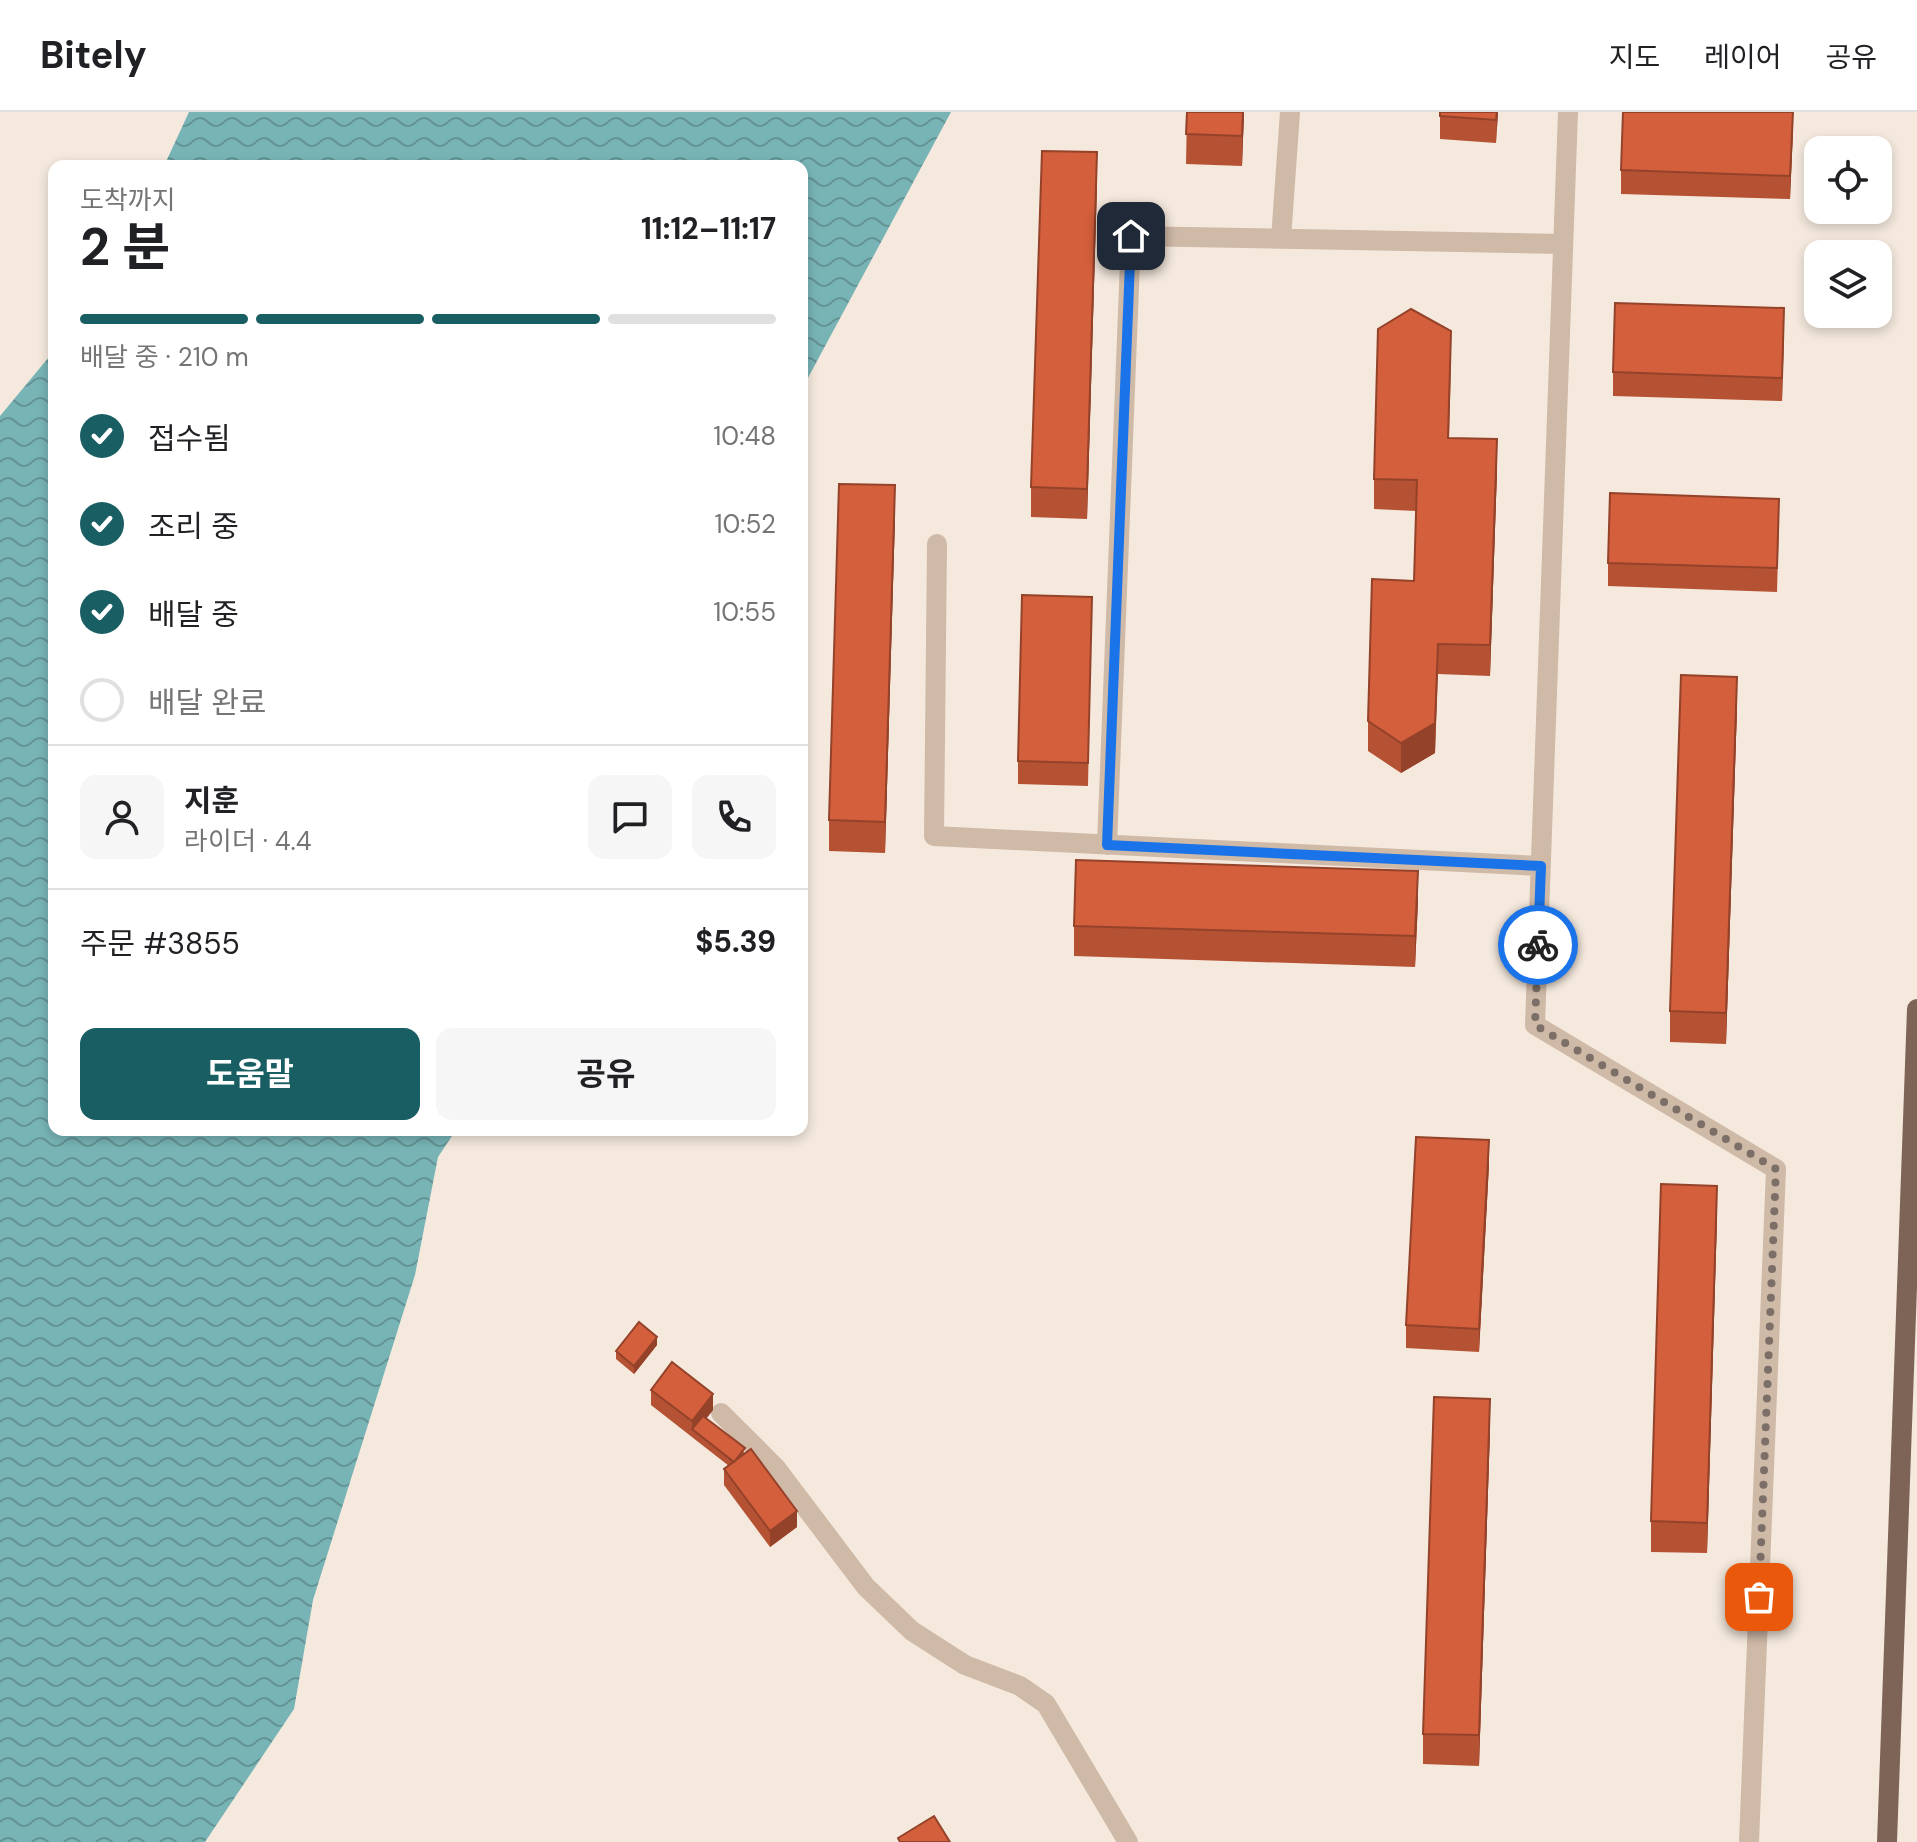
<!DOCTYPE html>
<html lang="ko">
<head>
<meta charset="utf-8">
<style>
  body { margin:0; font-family:"DM Sans","Noto Sans KR",sans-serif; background:#f6f6f6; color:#202124; height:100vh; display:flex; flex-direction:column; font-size:30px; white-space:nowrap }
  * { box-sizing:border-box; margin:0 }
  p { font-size:26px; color:#757577 }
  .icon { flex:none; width:44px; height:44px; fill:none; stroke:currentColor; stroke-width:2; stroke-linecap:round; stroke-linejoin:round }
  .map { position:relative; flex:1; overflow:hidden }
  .panel { position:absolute; left:48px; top:48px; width:760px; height:976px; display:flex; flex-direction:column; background:#fff; border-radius:16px; box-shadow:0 4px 12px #0003 }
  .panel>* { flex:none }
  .tools { position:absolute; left:1804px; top:24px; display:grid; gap:16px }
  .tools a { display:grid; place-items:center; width:88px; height:88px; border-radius:16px; background:#fff; box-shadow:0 4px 12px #0003; font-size:40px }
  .pin { position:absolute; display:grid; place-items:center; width:68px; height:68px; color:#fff; margin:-34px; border-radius:16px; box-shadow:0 4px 12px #0006 }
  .courier { position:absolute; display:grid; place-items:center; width:80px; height:80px; margin:-40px; border:6px solid #1a73e8; border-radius:50%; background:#fff; color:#222; box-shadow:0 2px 10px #0007 }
  .head em { font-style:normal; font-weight:700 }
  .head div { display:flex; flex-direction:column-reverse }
  .head { display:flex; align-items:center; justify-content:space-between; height:136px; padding:0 32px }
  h1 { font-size:52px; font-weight:700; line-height:60px }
  .bar { display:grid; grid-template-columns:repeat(4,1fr); gap:12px 8px; align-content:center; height:96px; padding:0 32px }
  .bar i { height:10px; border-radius:6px; background:#e0e0e0 }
  .bar .current { background:#185e62 }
  .bar p { grid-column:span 4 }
  .line { display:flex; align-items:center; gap:20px; padding:0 32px; border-top:2px solid #e0e0e0 }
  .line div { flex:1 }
  .round { display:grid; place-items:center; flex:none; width:84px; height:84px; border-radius:16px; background:#f6f6f6 }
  ol { padding:0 32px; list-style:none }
  li { display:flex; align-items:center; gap:24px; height:88px }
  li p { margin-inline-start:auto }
  li .icon { padding:8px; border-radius:50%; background:#185e62; color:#fff; stroke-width:4 }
  li:last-child { color:#757577 }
  li i { width:44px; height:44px; border:4px solid #e0e0e0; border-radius:50% }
  .cta { display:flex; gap:16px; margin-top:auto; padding:16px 32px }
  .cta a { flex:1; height:92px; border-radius:16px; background:#185e62; color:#fff; font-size:32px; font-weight:700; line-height:92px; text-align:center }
  .cta a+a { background:#f6f6f6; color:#202124 }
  header { display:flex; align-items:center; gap:48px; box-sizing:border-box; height:112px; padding:0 40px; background:#fff; border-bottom:2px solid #e0e0e0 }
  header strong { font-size:38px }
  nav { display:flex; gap:44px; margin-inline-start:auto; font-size:28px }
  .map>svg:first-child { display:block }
  .water { fill:url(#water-waves) }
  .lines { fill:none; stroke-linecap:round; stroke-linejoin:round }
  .minor { stroke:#cfb9a7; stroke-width:20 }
  .major { stroke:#7e6457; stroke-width:20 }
  .wall { fill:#b65234 }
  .shaded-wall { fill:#94422a }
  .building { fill:#d45f3c; stroke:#94422a; stroke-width:2 }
  .done { stroke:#7c6f67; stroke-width:8; stroke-dasharray:0 14.4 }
  .route { stroke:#1a73e8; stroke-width:10 }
</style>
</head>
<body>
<header>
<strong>Bitely</strong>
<nav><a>지도</a><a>레이어</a><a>공유</a></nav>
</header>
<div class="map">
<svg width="1917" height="1730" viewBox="0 0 1917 1730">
  <defs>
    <pattern id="water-waves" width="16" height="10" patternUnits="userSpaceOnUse" patternTransform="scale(2)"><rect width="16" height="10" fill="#78b4b6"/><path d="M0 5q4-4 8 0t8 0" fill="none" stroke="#649394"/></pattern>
  </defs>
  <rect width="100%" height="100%" fill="#f5e9dd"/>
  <!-- water -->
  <path class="water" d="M189,0h762l-149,277v-223h-638z
    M54,239v779h402l-18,27 -23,118 -102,325 -19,109 -89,133h-205v-1426z"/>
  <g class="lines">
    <!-- minor -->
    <path class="minor" d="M1568,0l-33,913 241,144 -27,673
      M1281,127l9,-127
      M937,432l-3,292 607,30
      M1107,733l24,-609 432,8
      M721,1301l55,55 90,119 46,44 53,34 55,21 26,18 82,138"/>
    <!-- major -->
    <path class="major" d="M1887,1730l30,-833"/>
  </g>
  <!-- wall -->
  <path class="wall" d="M1187,0h57l-2,54 -56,-2z
    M1440,0h58l-2,31 -56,-4z
    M1793,17l-3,70 -169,-5v-24z
    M1097,71l-10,336 -56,-2v-30z
    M1784,219l-2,70 -169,-5v-24z
    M1451,250l-2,76 48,32 -7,206 -52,-2 -3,79 -34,20 -33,-22v-30l46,-140 2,-70 -42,-2v-30z
    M895,404l-10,337 -56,-2v-31z
    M1779,410l-2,70 -169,-6v-23z
    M1092,485l-4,189 -70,-2v-23z
    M1737,595l-11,337 -56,-2v-31z
    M1418,789l-3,66 -341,-11v-30z
    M1489,1052l-10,188 -73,-4v-23z
    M1717,1105l-10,336 -56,-1v-31z
    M657,1233l-23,29 -18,-15v-8z
    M651,1278l62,20 -7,8 39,35 52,74 -27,20 -46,-62v-16l5,-3 -78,-61z
    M1490,1317l-11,337 -56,-2v-30z"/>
  <!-- shaded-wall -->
  <path class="shaded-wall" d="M1243,0h1l-2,54v-30z
    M1497,0h1l-2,31z
    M1793,0v17l-3,70v-23z
    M1097,40v31l-10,336v-30z
    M1784,196v23l-2,70v-23z
    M1497,327v31l-7,206v-31z
    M895,373v31l-10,337v-31z
    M1438,532l-3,109 -34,20v-30z
    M1737,565v30l-11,337v-31z
    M1418,759v30l-3,66v-31z
    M1489,1028v24l-10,188v-23z
    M1717,1074v31l-10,336v-30z
    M657,1225v8l-23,29v-8z
    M713,1282v16l-17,22 -4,-3v-8z
    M1490,1287v30l-11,337v-31z
    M797,1399v16l-27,20v-16z"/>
  <!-- building -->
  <path class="building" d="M1187,0h56l-1,24 -56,-2z
    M1440,0h57l-1,8 -56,-4z
    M1623,0h170l-3,64 -169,-6z
    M1042,39l55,1 -10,337 -56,-2z
    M1615,191l169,5 -2,70 -169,-6z
    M1411,197l40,22 -3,107 49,1 -7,206 -52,-1 -3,79 -34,20 -33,-22 4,-142 42,2 3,-101 -43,-1 4,-150z
    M839,372l56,1 -10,337 -56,-2z
    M1610,381l169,6 -2,69 -169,-5z
    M1022,483l70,2 -4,166 -70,-2z
    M1681,563l56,2 -11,336 -56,-2z
    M1076,748l342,11 -3,65 -341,-10z
    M1416,1025l73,3 -10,189 -73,-4z
    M1661,1072l56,2 -10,337 -56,-2z
    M639,1210l18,15 -23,29 -18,-15z
    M672,1250l41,32 -21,27 -41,-31z
    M1434,1285l56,2 -11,336 -56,-1z
    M703,1304l42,32 -11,14 -42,-33z
    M751,1337l46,62 -27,20 -46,-62z
    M934,1704l16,26h-50l-2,-4z"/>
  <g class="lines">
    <!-- done -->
    <path class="done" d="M1538,833l-3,80 241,144 -17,428"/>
    <!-- route -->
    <path class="route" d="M1131,124l-24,609 434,21 -3,79"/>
  </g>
</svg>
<div class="tools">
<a><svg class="icon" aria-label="locate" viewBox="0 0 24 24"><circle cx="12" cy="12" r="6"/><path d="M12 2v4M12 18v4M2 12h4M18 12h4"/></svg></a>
<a><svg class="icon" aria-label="layers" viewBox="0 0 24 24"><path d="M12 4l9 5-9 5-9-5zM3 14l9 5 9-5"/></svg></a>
</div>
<div class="pin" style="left:1759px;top:1485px;background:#ea580c"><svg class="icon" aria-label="bag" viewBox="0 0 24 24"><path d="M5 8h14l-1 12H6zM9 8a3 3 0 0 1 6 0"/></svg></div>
<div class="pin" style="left:1131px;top:124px;background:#1f2937"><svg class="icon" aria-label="home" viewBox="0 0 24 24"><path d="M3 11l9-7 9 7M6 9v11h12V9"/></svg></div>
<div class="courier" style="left:1538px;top:833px"><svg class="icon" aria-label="bike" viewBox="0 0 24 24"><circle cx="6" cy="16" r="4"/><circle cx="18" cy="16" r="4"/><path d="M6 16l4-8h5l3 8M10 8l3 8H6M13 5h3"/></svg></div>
<section class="panel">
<div class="head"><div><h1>2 분</h1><p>도착까지</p></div><em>11:12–11:17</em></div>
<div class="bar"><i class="current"></i><i class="current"></i><i class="current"></i><i></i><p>배달 중 · 210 m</p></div>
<ol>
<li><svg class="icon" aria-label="check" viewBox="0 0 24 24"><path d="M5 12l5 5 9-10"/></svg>접수됨<p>10:48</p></li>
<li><svg class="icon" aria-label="check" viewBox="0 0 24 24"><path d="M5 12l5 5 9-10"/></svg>조리 중<p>10:52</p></li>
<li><svg class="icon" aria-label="check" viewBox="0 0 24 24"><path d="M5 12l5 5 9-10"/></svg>배달 중<p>10:55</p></li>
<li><i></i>배달 완료</li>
</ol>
<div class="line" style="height:144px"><a class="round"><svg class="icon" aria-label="person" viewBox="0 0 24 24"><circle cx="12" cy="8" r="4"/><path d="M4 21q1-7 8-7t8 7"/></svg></a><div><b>지훈</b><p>라이더 · 4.4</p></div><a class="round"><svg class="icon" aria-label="chat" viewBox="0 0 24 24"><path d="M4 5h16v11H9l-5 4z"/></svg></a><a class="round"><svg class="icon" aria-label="phone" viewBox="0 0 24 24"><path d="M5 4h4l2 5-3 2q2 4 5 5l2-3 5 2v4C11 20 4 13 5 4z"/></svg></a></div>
<div class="line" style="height:104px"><div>주문 #3855</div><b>$5.39</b></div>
<div class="cta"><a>도움말</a><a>공유</a></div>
</section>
</div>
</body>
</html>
